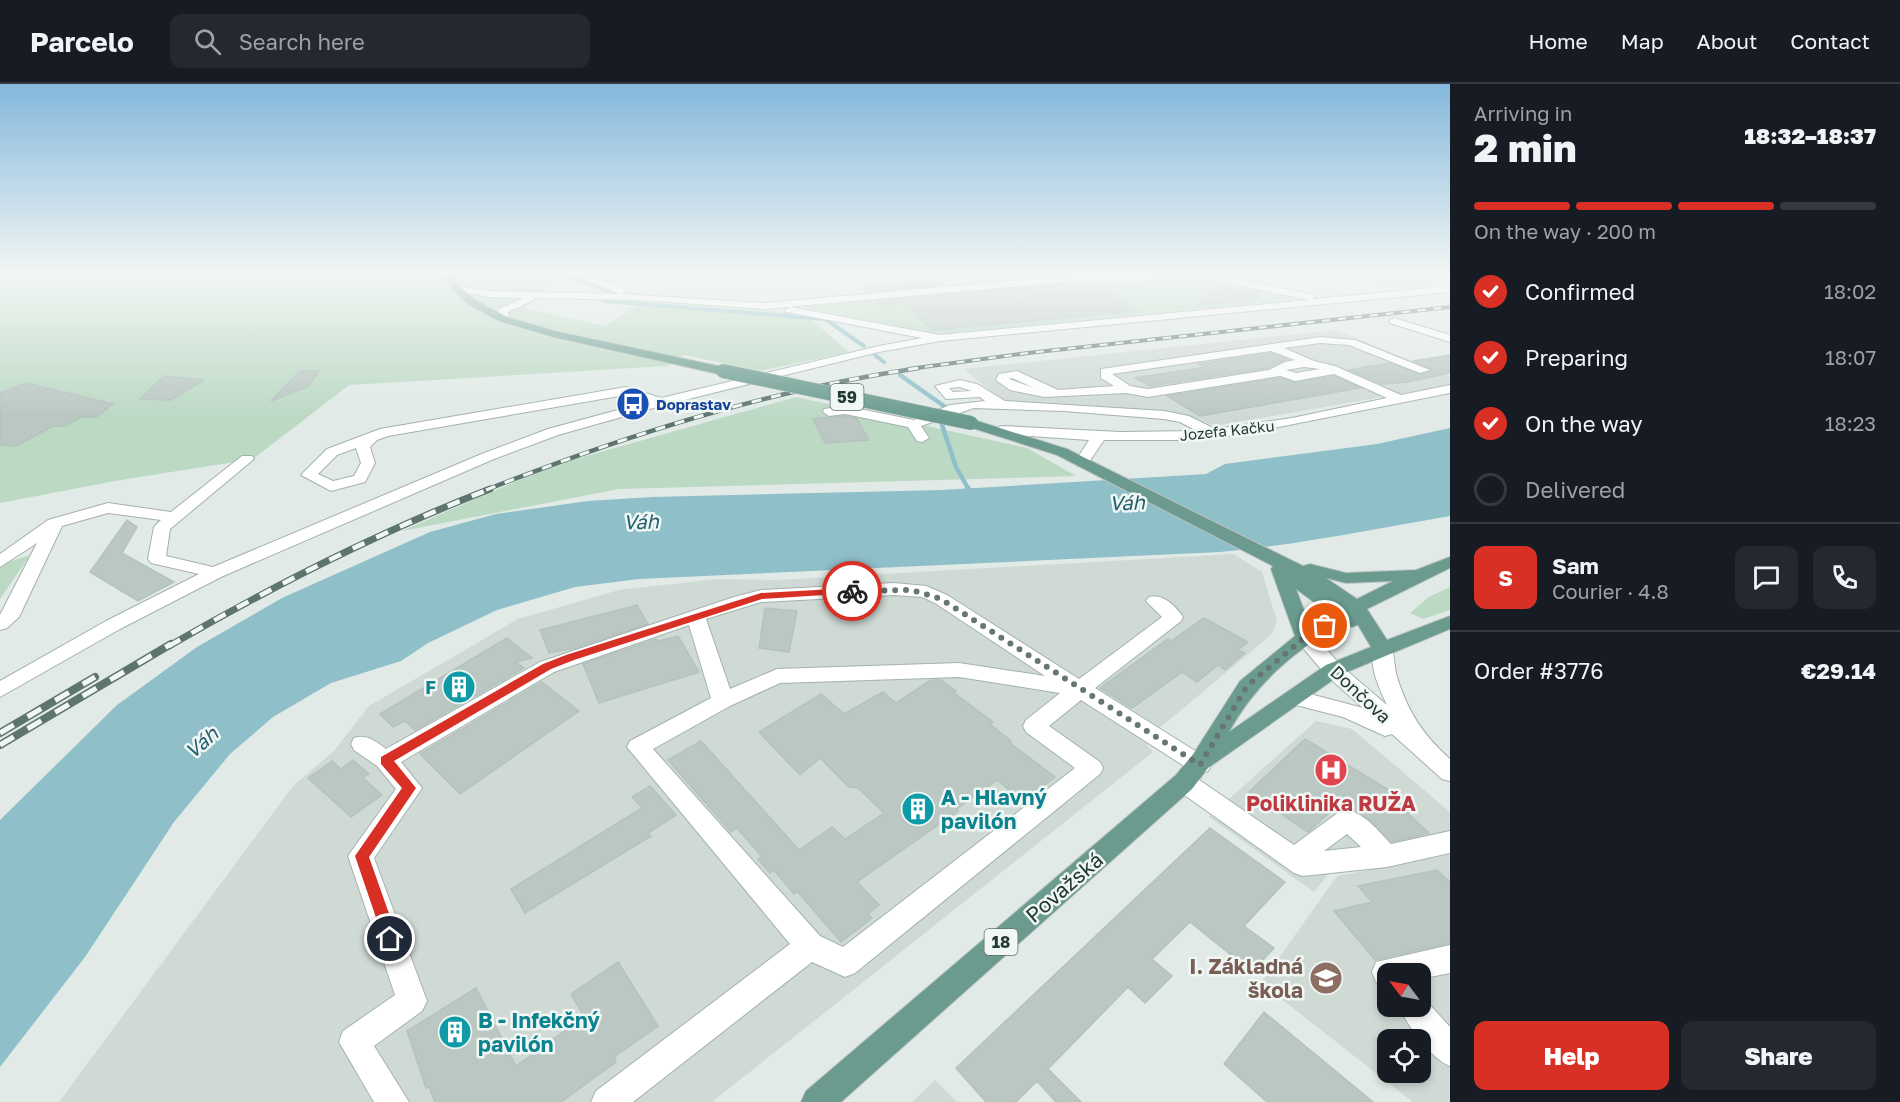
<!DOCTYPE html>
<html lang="en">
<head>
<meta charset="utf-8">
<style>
  body { margin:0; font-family:"Golos Text",sans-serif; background:#242831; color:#f1f3f6; height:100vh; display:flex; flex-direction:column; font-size:22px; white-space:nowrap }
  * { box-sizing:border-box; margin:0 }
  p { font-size:20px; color:#9ea1a6 }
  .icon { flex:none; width:33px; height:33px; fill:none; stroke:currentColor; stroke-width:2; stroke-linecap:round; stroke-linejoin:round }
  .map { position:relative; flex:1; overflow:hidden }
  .panel { display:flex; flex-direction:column; background:#171b24; width:450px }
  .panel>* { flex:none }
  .needle { width:39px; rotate:302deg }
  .buttons { position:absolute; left:1377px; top:879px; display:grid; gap:12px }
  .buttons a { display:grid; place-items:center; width:54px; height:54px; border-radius:12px; background:#171b24; box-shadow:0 3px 9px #0003; font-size:30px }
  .pin { position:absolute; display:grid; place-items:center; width:51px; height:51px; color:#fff; margin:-26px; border:3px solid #fff; border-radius:50%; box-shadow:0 2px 6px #0007 }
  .courier { position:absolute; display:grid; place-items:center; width:60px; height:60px; margin:-30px; border:4px solid #d93025; border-radius:50%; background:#fff; color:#222; box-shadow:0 2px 8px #0007 }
  .head em { font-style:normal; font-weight:800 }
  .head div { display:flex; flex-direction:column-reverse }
  .head { display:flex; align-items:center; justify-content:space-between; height:102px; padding:0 24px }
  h1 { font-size:39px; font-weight:800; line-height:45px }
  .bar { display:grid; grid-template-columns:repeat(4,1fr); gap:9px 6px; align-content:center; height:72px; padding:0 24px }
  .bar i { height:8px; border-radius:4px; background:#363941 }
  .bar .selected { background:#d93025 }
  .bar p { grid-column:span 4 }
  .line { display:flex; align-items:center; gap:15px; padding:0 24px; border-top:2px solid #363941 }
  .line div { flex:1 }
  .round { display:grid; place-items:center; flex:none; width:63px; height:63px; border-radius:12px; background:#242831 }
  ol { padding:0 24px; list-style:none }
  li { display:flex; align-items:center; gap:18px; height:66px }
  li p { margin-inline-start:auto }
  li .icon { padding:6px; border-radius:50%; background:#d93025; color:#fff; stroke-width:4 }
  li:last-child { color:#9ea1a6 }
  li i { width:33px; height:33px; border:3px solid #363941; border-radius:50% }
  .action { display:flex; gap:12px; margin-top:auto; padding:12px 24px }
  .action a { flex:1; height:69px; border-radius:12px; background:#d93025; color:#fff; font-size:24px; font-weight:800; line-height:69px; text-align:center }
  .action a+a { background:#242831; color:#f1f3f6 }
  header { display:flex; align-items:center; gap:36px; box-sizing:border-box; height:84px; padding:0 30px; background:#171b24; border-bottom:2px solid #363941 }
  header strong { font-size:28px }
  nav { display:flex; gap:33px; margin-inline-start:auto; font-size:21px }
  .search { width:420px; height:54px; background:#242831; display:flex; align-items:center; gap:15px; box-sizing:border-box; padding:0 21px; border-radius:12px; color:#9ea1a6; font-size:22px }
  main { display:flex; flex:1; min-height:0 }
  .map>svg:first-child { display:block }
  .built { fill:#d0dad5; fill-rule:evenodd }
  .green { fill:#bcd9c4 }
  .water { fill:#8fbfc9 }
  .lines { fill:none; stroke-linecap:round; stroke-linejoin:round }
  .stream-far2 { stroke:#8fbfc9; stroke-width:4 }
  .stream-far1 { stroke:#8fbfc9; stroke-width:4.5 }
  .stream { stroke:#8fbfc9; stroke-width:6 }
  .building { fill:#bac7c2; stroke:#b4c3bd; stroke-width:1.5 }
  .minor-casing { stroke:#a4b1ad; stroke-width:2 }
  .major-casing { stroke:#bdc4c2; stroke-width:2 }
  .minor { fill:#fff; fill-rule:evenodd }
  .major { fill:#6b9b8f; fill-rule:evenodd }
  .rail-far3-casing { stroke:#5e746f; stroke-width:4 }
  .rail-far2-casing { stroke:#5e746f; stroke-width:4.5 }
  .rail-far1-casing { stroke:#5e746f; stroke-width:7 }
  .rail-casing { stroke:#5e746f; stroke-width:8 }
  .rail-far3 { stroke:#f1f7f4; stroke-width:2; stroke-dasharray:8; stroke-linecap:butt }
  .rail-far2 { stroke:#f1f7f4; stroke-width:3; stroke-dasharray:10; stroke-linecap:butt }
  .rail-far1 { stroke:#f1f7f4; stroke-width:4.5; stroke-dasharray:13; stroke-linecap:butt }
  .rail { stroke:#f1f7f4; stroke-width:5; stroke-dasharray:16; stroke-linecap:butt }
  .major-bridge-casing { stroke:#bdc4c2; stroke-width:15; stroke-linecap:butt }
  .major-bridge { stroke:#6b9b8f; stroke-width:14 }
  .route { fill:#d93025 }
  .done { stroke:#667772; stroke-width:6; stroke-dasharray:0 10.8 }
  .labels { text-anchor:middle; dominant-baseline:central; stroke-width:5; stroke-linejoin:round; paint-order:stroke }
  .far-transit-label { font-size:15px; font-weight:bold; fill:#164399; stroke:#f1f7f4; text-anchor:start }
  .far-street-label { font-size:15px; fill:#233933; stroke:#f1f7f4 }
  .shield { fill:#f1f7f4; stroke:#61726d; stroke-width:1.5 }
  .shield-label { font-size:16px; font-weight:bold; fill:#233933 }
  .culture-label { font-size:18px; font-weight:bold; fill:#0d838f; stroke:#f1f7f4; text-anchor:end }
  .street-label { font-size:18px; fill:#233933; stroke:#f1f7f4 }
  .water-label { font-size:20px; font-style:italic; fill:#24606e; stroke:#f1f7f4 }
  .near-culture-label { font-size:21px; font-weight:bold; fill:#0d838f; stroke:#f1f7f4; text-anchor:start }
  .near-health-label { font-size:21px; font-weight:bold; fill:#be3a42; stroke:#f1f7f4 }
  .near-street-label { font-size:21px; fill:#233933; stroke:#f1f7f4 }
  .near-education-label { font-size:21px; font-weight:bold; fill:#785e54; stroke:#f1f7f4; text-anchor:end }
</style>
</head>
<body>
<header>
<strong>Parcelo</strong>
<div class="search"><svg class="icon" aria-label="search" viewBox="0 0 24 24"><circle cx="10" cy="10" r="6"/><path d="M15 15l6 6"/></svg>Search here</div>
<nav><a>Home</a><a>Map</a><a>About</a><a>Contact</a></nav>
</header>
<main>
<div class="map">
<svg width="1450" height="1018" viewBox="0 0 1450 1018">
  <rect width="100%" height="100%" fill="#e1eae6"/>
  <!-- built -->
  <path class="built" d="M1337,246l113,47v8l-235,41 -30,-12 -183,-13 -38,-32z
    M1234,470l28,18 15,49 -6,14 -127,106 9,11 -441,350h-653l234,-316 40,-34 36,-46 149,-87 101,-29 98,-11 61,1z
    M1316,637l36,8 98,83v35l-120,25 -16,20 -105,-75z
    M1450,770v248h-37l-152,-119 76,-107zM1388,890h32v32h-32zM1388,956h32v32h-32z
    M935,996l22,22h-45z"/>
  <!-- green -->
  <path class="green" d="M0,190h562l-39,34 82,18 37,-24 163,12 44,38 -89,19 -75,-16 -18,11 -318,19 -96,74 -138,22 -115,22z
    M1220,190h119l2,3 -102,2z
    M1344,190h106v3l-40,12 -62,-11z
    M1188,192l114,23 -363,35 -137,-27 263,-25 76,1z
    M796,313l231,51 49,28 -457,13 -217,42 149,-65z
    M30,471l-30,44v-34z
    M1450,503v23l-27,9 -13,-6 19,-16z"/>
  <!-- water -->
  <path class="water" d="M1450,344v88c-77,13 -152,29 -230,36l-581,27 -64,8 -78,23 -69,33 -27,18 -70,22 -58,34 -43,37 -56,68 -89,135 -85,110v-247l117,-115 80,-58 85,-49 148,-66 66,-18 92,-13 64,-4 290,-7 264,-16 19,-10 152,-20z"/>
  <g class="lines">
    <!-- stream-far2 -->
    <path class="stream-far2" d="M561,190l47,17 -5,10 222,18 39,27
      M875,271l9,7"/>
    <!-- stream-far1 -->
    <path class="stream-far1" d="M900,291l51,36
      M948,334l-6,7 14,42 13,23"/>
    <!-- stream -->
    <path class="stream" d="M968,405l4,7"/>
  </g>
  <!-- building -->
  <path class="building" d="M924,196l3,2 14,-1 4,4 -78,7 -4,-5h6l-3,-3z
    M1076,199l24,1 36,27 -203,19 -32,-27 -21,2 -4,-4z
    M1216,202l43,8v5l-60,6z
    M1271,269l16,6 -19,9 -118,18 -15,-8 71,-11 -7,-3z
    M1450,271v18l-43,9 -25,2 -33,-14 41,-7 31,12 11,-6 -19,-8z
    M300,287h19l-10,15 -38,15z
    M164,292l40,4 -33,20 -31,-1z
    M1334,292l26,12 -160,28 -33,-20 113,-18 15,5z
    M26,299l87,21 -17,13h-16l-14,9h-12l-39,20 -15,-1v-52z
    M846,332l11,3 12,21 -44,3 -12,-24z
    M127,436l10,7 -15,26 52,29 -36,19 -48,-29z
    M637,521l11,19 -72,24 -27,5 -9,-23z
    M765,524l32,3 -8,41 -30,-4z
    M1204,534l44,24 -10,8 7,3 -20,17 -7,-5 -21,17 -15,-10 -50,36 -32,-20 68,-49 3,2z
    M678,552l21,36 -100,31 -16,-39 73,-25 2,2z
    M507,554l25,20 -16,4 8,6 -109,62 -10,-9 -12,6 -13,-13z
    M931,596h10l15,11 -3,1 40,30 -3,2 21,17 -2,1 46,35 -23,18 -4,-3 -9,6 -22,-18 -40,29 1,2 -101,71 22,23 -11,9 4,4 -31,24 -44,-51 -3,3 -20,-24 -4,3 -12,-14 4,-2 -25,-29 -6,4 -63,-72 33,-19 98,109 33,-23 13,12 39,-26 -26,-25 -9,-1 -29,-29 -20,17 -41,-43 62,-38 23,20 39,-22 13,11z
    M542,598l37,29 -119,83 -40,-40z
    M1305,655l97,59 -4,6 31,29 -37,9 -30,-28 -23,-10 -31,28 -59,-40z
    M353,676l16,14 -6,4 19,17 -31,22 -43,-39 24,-17 9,8z
    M650,702l26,29 -28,18 3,3 -126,77 -14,-24 131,-81 -10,-11z
    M1210,744l75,54 -41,44 30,22 -22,24 -62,-50 -38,37 20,17 -27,27 -17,-16 -80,82 33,33h-25l-19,-21 -21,21h-30l-30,-34z
    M1437,786l13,12v61l-75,17 -41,-49 38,-9 -14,-16z
    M618,878l40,64 -44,31 2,5 -55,40h-126l-6,-15 -3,1 -19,-57 69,-43 40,78 68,-49 -13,-23z
    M1264,928l109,90h-106l-43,-38z"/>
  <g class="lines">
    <defs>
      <path id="minor" d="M574,190h13l37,15 2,2 -4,3 143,9 311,-28 132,-1 103,20 3,1v4l136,-13v6l-510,49 -61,11 -215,53 -106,30 -64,24 -273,118 -101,52 -120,68v-16l106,-60 93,-47 -48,-11 -3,-4 6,-32 7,-7 -53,-7 -46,13 -43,91 -12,11 -7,2v-15l37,-72 -37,24v-13l48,-34 60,-17 63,9 71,-56h10l2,3 -84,70 -4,27 47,11 271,-114 64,-24 99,-27 -22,-7 -237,41 -11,4 -7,7 5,16 -10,19 -34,9 -30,-16 26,-26 53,-20 246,-42 35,11 218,-52 43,-8 -136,-26 -1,-2 5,-3 150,28 369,-35 -121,-25 -50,7 -62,-1 -311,28 -125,-9 -107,-2 -1,3 -24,11v7l-5,3 -5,-3 1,-10 25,-11 -34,-1 -38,-7 5,-3 33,4 130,3zM356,364l5,15 -7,13 -21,5 -15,-7 19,-19z
        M1394,234l56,17v7l-60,-19 -1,-2z
        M1320,253l35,3 75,30 -10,3 -71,-28 -29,-2 -36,5 30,13 21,5 66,29 49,-10v8l-211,42 -60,5h-75l-17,25 -5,1 -7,-4 14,-22 -88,-6 -7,-4 7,-4 119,6 77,-1 -17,-9 -16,-3 -100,-8 -90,-3 -53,18 8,12 -7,4 -5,-1 -9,-14 -63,-13 -16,2 -6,-4 1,-3 21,-3 69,14 36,-15 35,-4 -5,-4 -34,2 -11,-13 25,-6 17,4 28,17 159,10 25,5 26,13 77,-11 95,-20 -53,-24 -39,7 -15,-5 -132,21 -22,-4 -82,4 -34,-7 -14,-10 3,-6 18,-3 41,19 56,-4 -13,-8v-9zM1271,267l24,9 -10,2 -16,8 -121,19 -18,-3 -18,-12zM1304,283l16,2 -24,4 -10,-3zM1012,294l22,10 -25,-9zM960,303l11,4 -18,1 -4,-4z
        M894,499l32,3 21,9 132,84 83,-62 -16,-16 3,-4c13,-4 27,9 34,20l-2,4 -86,67 113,71 3,6 -3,6 -8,3 -8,-3 -111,-71 -32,26 51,36 3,6 -3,6 -245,199 -10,4 -33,-15 -179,140h-42l5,-11 194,-147 -163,-197 3,-6 81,-43 -22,-73 -135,47 -153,90 21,26 -48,70 53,143 -5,10 -48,35 35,56h-35l-35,-60 4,-11 52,-36 -47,-139 48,-67 -19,-23 -23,-16 -3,-6 3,-6c13,-4 21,3 32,11l154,-87 194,-65 27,-7zM894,511l28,2 13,6 110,73 -86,-13 -182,6 -47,20 -24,-70 55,-17zM959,593l101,16 -34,27 -3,6 3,6 49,36 -232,179 -23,-11 -167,-187 77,-43 50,-23z
        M1305,547l7,1 28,33 47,40c-7,-15 -21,-43 -11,-60h14c5,9 4,22 7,32 11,35 26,58 53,82v22l-8,-2 -50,-45 -7,2 -42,-19 -55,-14 -3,-5 3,-5 7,-3 68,18 -37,-33 -28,-33 -3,-5 3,-5z
        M1184,689l8,2 102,70 45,-33c20,-7 39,19 52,32l59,-13v22l-63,14 -84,9 -9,-3 -118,-84 -4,-7 4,-7zM1347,750l14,13 -37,4z
        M1450,861v28l-30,6v-5h-32v14l-12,-6 -4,-10 4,-10z
        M1420,910l30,33v39c-20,-8 -42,-39 -51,-60h21z"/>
      <path id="major" d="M444,190h9l8,14 16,13 30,16 48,14 168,36 6,4 -6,4 -170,-38 -54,-16 -30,-16 -15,-13z
        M971,335l96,30 236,117 7,-2 36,9 70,-3 34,-13v11l-83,41 20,31 63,-24v13l-110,46 -132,93 -16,21 -351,313h-40l5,-11 370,-316 18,-22 46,-72 55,-45 -24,-67 2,-3 -216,-111 -91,-29v-6zM1326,494l20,5 47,-2 -36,18zM1296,505l34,25 -20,12zM1342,539l10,4 6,-2 13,22 -45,18 -97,67c27,-49 65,-81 113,-109z"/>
    </defs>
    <!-- minor casing -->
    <use href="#minor" class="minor-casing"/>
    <!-- major casing -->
    <use href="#major" class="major-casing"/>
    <!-- minor -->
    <use href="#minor" class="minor"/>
    <!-- major -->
    <use href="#major" class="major"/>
    <defs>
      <path id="rail-far3" d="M909,285l119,-16 422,-46"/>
      <path id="rail-far2" d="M486,406c140,-55 283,-100 433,-122"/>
      <path id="rail-far1" d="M169,562c102,-59 210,-114 321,-157"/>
      <path id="rail" d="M0,649l95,-56
        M0,661l171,-101"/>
    </defs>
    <!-- rail-far3 casing -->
    <use href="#rail-far3" class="rail-far3-casing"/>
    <!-- rail-far2 casing -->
    <use href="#rail-far2" class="rail-far2-casing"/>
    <!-- rail-far1 casing -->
    <use href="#rail-far1" class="rail-far1-casing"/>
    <!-- rail casing -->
    <use href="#rail" class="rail-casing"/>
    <!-- rail-far3 -->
    <use href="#rail-far3" class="rail-far3"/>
    <!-- rail-far2 -->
    <use href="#rail-far2" class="rail-far2"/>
    <!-- rail-far1 -->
    <use href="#rail-far1" class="rail-far1"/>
    <!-- rail -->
    <use href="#rail" class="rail"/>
    <defs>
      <path id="major-bridge" d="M723,287l248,52"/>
    </defs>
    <!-- major-bridge casing -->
    <use href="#major-bridge" class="major-bridge-casing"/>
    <!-- major-bridge -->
    <use href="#major-bridge" class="major-bridge"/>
  </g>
  <!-- sky -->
  <linearGradient id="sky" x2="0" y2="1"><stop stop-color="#84b8dc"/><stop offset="0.57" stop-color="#f2f6f4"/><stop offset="1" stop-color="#f2f6f4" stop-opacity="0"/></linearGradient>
  <rect width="1450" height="333" fill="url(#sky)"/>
  <!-- route -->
  <path class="route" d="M852,504l5,3 -1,2 -94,6 -188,61 -23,9 -157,92 22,27 -47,69 29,82 -3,5 -5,2 -5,-2 -30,-88 47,-68 -21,-24v-7l162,-93 23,-9 195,-62z"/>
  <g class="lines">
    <!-- done -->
    <path class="done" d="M852,507l60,-1 29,9 259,166 47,-79 58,-49 20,-11"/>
  </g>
  <!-- icons -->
  <defs>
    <symbol id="bus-disc" viewBox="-11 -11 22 22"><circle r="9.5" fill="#1a4fb4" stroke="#f1f7f4"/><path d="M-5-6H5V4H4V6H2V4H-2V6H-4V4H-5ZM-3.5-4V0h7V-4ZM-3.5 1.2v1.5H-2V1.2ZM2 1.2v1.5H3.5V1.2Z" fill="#fff"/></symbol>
    <symbol id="building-disc" viewBox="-11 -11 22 22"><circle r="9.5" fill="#0f9aa8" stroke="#f1f7f4"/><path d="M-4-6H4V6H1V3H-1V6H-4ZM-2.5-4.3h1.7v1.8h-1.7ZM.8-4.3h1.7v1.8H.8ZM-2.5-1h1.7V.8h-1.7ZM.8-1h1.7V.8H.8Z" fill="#fff"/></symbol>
    <symbol id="hospital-disc" viewBox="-11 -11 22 22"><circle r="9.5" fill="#e0444e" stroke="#f1f7f4"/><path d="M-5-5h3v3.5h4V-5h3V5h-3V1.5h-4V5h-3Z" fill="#fff"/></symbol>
    <symbol id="school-disc" viewBox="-11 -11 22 22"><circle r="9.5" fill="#8d6e63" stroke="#f1f7f4"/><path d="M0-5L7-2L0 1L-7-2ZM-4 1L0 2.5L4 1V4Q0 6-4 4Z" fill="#fff"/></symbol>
  </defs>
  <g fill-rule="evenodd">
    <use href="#bus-disc" x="614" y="301" width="38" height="38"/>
    <use href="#building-disc" x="440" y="584" width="38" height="38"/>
    <use href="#hospital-disc" x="1312" y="667" width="38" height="38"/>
    <use href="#building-disc" x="899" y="706" width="38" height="38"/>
    <use href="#school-disc" x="1307" y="875" width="38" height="38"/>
    <use href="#building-disc" x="436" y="929" width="38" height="38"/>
  </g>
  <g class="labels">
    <!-- far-transit labels -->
    <g class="far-transit-label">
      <text x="656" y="320">Doprastav</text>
    </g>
    <!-- far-street labels -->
    <g class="far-street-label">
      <text transform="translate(1227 346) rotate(-6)">Jozefa Kačku</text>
    </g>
    <!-- shield labels -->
    <g class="shield">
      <rect x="830.5" y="300" width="33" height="26" rx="4.5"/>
      <rect x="984.5" y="845" width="33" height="26" rx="4.5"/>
    </g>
    <g class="shield-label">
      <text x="847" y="313">59</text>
      <text x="1001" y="858">18</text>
    </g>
    <!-- culture labels -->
    <g class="culture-label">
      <text x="436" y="603">F</text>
    </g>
    <!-- street labels -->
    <g class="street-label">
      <text transform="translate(1361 610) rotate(43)">Dončova</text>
    </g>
    <!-- water labels -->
    <g class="water-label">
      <text transform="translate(1127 418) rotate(-2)">Váh</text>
      <text transform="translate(641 437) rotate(-2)">Váh</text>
      <text transform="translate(201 658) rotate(-41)">Váh</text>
    </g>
    <!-- near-culture labels -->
    <g class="near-culture-label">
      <text x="941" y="713">A - Hlavný<tspan x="941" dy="24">pavilón</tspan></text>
      <text x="478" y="936">B - Infekčný<tspan x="478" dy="24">pavilón</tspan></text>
    </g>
    <!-- near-health labels -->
    <g class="near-health-label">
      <text x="1331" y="719">Poliklinika RUŽA</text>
    </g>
    <!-- near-street labels -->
    <g class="near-street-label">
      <text transform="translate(1064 803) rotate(-41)">Považská</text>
    </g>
    <!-- near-education labels -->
    <g class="near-education-label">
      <text x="1303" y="882">I. Základná<tspan x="1303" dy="24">škola</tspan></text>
    </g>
  </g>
</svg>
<div class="buttons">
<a><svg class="needle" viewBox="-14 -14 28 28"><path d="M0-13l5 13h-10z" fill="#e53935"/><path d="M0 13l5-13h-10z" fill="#9ea1a6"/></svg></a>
<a><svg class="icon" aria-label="locate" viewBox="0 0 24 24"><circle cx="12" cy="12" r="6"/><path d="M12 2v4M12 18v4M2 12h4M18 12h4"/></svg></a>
</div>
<div class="pin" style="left:1325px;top:542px;background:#ea580c"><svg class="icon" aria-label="bag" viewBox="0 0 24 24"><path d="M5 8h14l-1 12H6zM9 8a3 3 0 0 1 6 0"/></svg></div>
<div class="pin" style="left:390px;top:855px;background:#1f2937"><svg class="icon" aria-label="home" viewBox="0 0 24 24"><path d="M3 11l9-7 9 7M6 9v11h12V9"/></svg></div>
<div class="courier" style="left:852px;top:507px"><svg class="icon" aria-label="bike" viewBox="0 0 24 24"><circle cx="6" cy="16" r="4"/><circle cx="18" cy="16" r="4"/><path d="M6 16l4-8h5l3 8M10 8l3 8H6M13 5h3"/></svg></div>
</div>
<section class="panel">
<div class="head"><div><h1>2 min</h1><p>Arriving in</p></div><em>18:32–18:37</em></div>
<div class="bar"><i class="selected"></i><i class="selected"></i><i class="selected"></i><i></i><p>On the way · 200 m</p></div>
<ol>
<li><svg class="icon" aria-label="check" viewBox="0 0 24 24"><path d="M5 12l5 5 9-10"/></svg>Confirmed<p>18:02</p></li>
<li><svg class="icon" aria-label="check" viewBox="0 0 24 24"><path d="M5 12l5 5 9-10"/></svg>Preparing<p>18:07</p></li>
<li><svg class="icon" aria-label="check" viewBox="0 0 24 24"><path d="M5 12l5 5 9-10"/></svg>On the way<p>18:23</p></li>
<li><i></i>Delivered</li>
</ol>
<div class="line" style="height:108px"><b class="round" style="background:#d93025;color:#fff">S</b><div><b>Sam</b><p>Courier · 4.8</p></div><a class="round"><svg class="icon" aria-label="chat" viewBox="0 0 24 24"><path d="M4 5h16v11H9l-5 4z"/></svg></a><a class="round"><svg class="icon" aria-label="phone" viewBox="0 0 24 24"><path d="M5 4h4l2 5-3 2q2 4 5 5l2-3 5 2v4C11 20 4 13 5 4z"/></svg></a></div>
<div class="line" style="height:78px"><div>Order #3776</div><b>€29.14</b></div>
<div class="action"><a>Help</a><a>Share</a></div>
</section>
</main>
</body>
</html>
